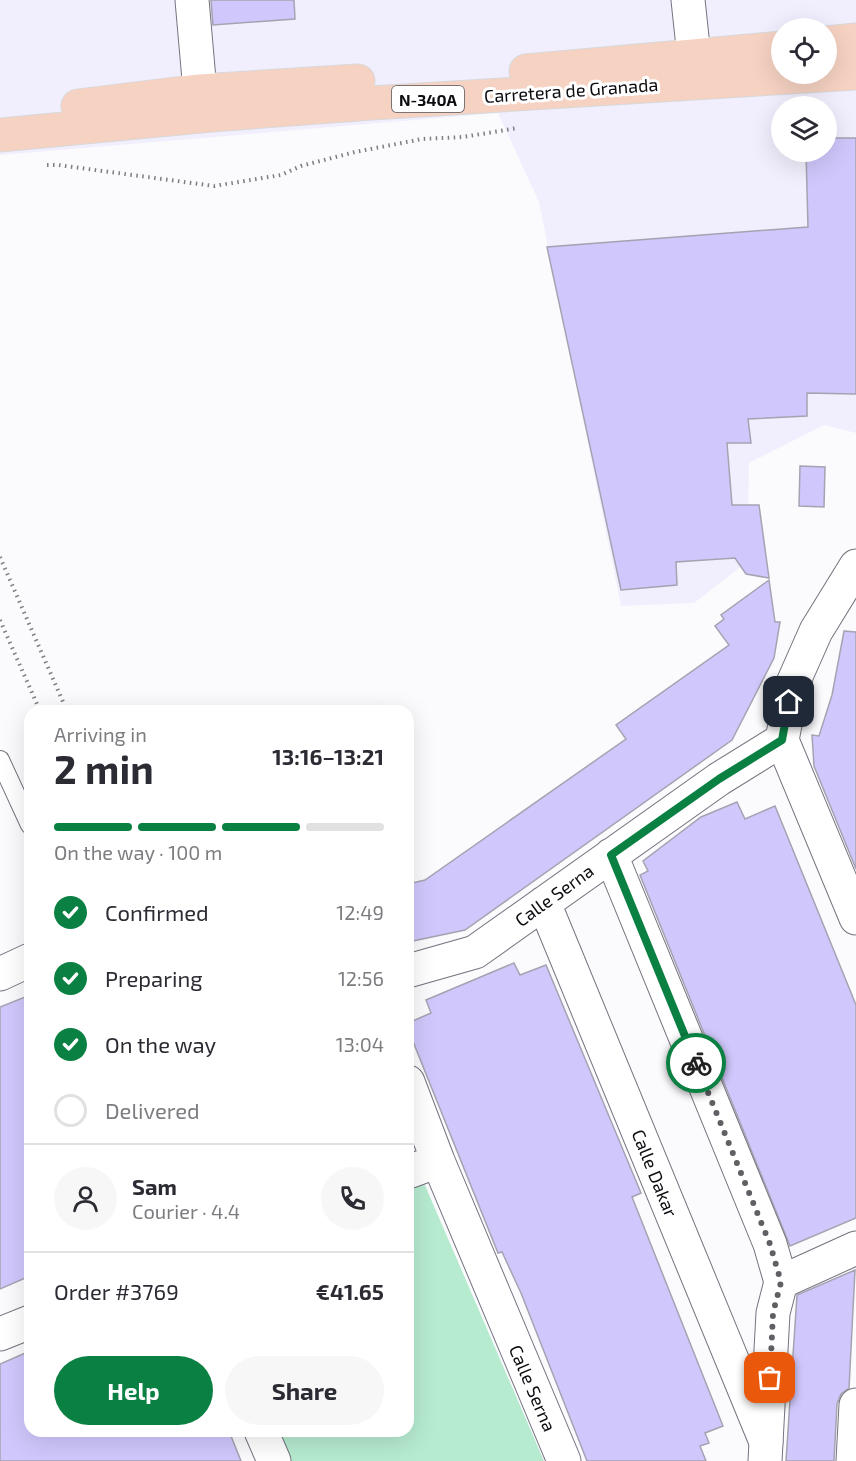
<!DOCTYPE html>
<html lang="en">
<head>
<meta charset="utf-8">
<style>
  body { margin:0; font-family:"Exo 2",sans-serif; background:#f7f7f7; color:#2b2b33; height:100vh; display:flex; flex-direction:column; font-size:22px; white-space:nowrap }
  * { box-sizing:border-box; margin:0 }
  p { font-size:20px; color:#7c7c81 }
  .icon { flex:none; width:33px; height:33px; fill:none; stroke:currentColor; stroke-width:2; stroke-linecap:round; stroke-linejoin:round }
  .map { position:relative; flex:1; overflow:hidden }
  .sheet { position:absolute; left:24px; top:705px; width:390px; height:732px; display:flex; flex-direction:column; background:#fff; border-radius:18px; box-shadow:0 6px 24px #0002 }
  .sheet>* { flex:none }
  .tools { position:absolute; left:771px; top:18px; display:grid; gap:12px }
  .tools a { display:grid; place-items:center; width:66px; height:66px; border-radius:50%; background:#fff; box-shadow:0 6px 24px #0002; font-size:30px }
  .pin { position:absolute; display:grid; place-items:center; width:51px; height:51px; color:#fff; margin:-26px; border-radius:12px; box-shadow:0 3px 9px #0006 }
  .courier { position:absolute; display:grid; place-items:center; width:60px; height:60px; margin:-30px; border:4px solid #0b8043; border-radius:50%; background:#fff; color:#222; box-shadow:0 2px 8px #0007 }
  .summary em { font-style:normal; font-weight:700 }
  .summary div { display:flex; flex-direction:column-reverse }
  .summary { display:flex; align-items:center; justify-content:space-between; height:102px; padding:0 30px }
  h1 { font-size:39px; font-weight:700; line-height:45px }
  .bar { display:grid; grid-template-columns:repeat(4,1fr); gap:9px 6px; align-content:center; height:72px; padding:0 30px }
  .bar i { height:8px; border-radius:4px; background:#e1e1e2 }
  .bar .current { background:#0b8043 }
  .bar p { grid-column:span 4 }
  .line { display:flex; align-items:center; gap:15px; padding:0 30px; border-top:2px solid #e1e1e2 }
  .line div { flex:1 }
  .round { display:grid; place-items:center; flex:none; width:63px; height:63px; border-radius:32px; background:#f7f7f7 }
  ol { padding:0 30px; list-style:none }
  li { display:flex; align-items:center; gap:18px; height:66px }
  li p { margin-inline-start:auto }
  li .icon { padding:6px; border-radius:50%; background:#0b8043; color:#fff; stroke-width:4 }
  li:last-child { color:#7c7c81 }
  li i { width:33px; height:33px; border:3px solid #e1e1e2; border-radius:50% }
  .button { display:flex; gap:12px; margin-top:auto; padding:12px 30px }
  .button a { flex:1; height:69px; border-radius:36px; background:#0b8043; color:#fff; font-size:24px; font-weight:700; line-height:69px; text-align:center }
  .button a+a { background:#f7f7f7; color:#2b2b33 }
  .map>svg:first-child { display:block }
  .built { fill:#f1effd; fill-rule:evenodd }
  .green { fill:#b6ebd0 }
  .building { fill:#d0c8fc; stroke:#a5a3b1; stroke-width:1.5 }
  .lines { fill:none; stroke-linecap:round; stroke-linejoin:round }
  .service-casing { stroke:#74737f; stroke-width:20 }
  .minor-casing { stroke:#74737f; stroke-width:35 }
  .tertiary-casing { stroke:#74737f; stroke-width:35 }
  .trunk-casing { stroke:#d8d8d9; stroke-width:35 }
  .path { stroke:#7e7d81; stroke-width:4; stroke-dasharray:1.5 4.5; stroke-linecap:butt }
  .service { stroke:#fff; stroke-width:18 }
  .minor { stroke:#fff; stroke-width:33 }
  .tertiary { stroke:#fff; stroke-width:33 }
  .trunk { stroke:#f6d2c3; stroke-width:33 }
  .done { stroke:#606064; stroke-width:6; stroke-dasharray:0 10.8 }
  .route { stroke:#0b8043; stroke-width:8 }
  .labels { text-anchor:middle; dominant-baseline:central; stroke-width:6; stroke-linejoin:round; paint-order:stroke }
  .shield { fill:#fff; stroke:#565658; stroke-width:1.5 }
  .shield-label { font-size:16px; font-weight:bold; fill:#0d0d11 }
  .street-label { font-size:18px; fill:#0d0d11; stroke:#fff }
</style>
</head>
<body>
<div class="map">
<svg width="856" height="1461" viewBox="0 0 856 1461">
  <rect width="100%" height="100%" fill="#fbfafd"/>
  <!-- built -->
  <path class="built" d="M0,0h856v433l-32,-8 -75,38 -2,99 -53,41 -73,3 -82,-404 -41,-89 -498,42zM782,28h44v46h-44zM782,106h44v46h-44z"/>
  <!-- green -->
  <path class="green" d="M424,1183l120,278h-253l-12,-30h129v-241z"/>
  <!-- building -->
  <path class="building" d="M211,0h83l1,19 -82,6z
    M826,138h30v256l-49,-1v23l-59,3 3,24h-24l5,62h27l10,73 -23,-4 -11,-16 -59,4 1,23 -56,5 -74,-343 261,-20 -2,-75h20z
    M800,466l25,1 -1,40 -25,-1z
    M769,580l6,42h5l-6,36 -42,82 -267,190 -57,12v-58l17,-4 201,-141 -10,-14 113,-80 -14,-19 9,-7 -3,-4z
    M844,631l12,1v237l-42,-103 -2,-31 7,1 13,-41z
    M737,802l8,17 30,-13 81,199v213l-66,28 -150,-371 8,-4 -5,-10 58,-44z
    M514,963l6,12 26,-10 95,228 -9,4 91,229 -18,7 4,10 -9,3 6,15h-119l-66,-168 -19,-41 -4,1 -90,-224v-6l23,-10 -5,-13z
    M30,995v281l-30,13v-282z
    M855,1270l-6,118 -8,6 -4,10 -3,57h-48l11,-166z
    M30,1351v80h199l12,30h-241v-97z"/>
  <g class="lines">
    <defs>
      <path id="service" d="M0,760l30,65"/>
      <path id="minor" d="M192,0l8,91
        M688,0l6,56
        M856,566l-40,65 -23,52 -11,57 74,178
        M611,855l159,389 11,38
        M544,903l222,539
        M408,971l67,-19 244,-173 63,-39
        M0,974l30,-14
        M408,1082l30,79 126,300
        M408,1172l30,-11
        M0,1334l30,-12
        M261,1431l13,30
        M853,1461l3,-56"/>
      <path id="tertiary" d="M765,1461l8,-148 8,-31 75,-34"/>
      <path id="trunk" d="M826,43l30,-3
        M526,71l256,-23
        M78,106l122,-15 158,-10
        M0,135l211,-20 161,-12 484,-30"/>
    </defs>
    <!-- service casing -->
    <use href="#service" class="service-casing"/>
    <!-- minor casing -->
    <use href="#minor" class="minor-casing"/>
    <!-- tertiary casing -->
    <use href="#tertiary" class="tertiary-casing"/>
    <!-- trunk casing -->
    <use href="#trunk" class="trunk-casing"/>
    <!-- path -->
    <path class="path" d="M47,165h11l156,21 67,-11 20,-9 54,-14 67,-13 41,-2 55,-9
      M0,557l67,154
      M0,620l40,91"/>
    <!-- service -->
    <use href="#service" class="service"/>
    <!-- minor -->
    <use href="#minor" class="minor"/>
    <!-- tertiary -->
    <use href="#tertiary" class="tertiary"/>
    <!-- trunk -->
    <use href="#trunk" class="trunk"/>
  </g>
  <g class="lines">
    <!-- done -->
    <path class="done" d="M696,1063l74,181 11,38 -8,31 -3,65"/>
    <!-- route -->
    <path class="route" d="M696,1063l-85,-208 108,-76 63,-39 7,-38"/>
  </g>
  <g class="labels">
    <!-- shield labels -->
    <rect class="shield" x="392" y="86" width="72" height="26" rx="4.5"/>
    <g class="shield-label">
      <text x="428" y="99">N-340A</text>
    </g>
    <!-- street labels -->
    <g class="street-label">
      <text transform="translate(571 90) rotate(-4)">Carretera de Granada</text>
      <text transform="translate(554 895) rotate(-36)">Calle Serna</text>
      <text transform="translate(655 1173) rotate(68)">Calle Dakar</text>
      <text transform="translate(533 1388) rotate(67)">Calle Serna</text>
    </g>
  </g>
</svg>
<div class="tools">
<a><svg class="icon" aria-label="locate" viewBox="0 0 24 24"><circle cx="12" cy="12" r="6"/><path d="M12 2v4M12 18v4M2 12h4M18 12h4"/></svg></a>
<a><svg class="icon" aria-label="layers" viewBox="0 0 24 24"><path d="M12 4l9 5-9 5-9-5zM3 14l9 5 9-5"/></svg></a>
</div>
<div class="pin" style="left:770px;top:1378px;background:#ea580c"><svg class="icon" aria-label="bag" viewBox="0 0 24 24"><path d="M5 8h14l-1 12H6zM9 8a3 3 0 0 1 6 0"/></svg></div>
<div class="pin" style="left:789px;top:702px;background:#1f2937"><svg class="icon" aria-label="home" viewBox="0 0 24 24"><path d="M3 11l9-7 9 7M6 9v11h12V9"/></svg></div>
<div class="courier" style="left:696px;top:1063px"><svg class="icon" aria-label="bike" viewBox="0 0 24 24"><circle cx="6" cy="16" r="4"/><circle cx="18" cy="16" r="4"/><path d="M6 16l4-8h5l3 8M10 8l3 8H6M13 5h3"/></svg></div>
<section class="sheet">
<div class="summary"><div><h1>2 min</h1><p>Arriving in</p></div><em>13:16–13:21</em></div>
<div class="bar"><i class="current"></i><i class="current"></i><i class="current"></i><i></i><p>On the way · 100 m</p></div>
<ol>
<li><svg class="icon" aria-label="check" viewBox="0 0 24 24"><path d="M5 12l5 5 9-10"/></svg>Confirmed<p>12:49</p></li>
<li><svg class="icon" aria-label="check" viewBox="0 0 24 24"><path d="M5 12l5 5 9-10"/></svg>Preparing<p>12:56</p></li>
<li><svg class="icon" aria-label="check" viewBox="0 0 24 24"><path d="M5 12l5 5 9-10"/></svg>On the way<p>13:04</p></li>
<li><i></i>Delivered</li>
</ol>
<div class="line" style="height:108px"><a class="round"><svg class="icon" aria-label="person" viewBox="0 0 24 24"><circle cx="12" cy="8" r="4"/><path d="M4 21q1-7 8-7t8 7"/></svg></a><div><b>Sam</b><p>Courier · 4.4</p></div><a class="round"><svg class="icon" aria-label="phone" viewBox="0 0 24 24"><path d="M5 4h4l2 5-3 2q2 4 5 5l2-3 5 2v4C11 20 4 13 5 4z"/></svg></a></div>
<div class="line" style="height:78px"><div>Order #3769</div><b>€41.65</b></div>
<div class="button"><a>Help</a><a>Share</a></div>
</section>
</div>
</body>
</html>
